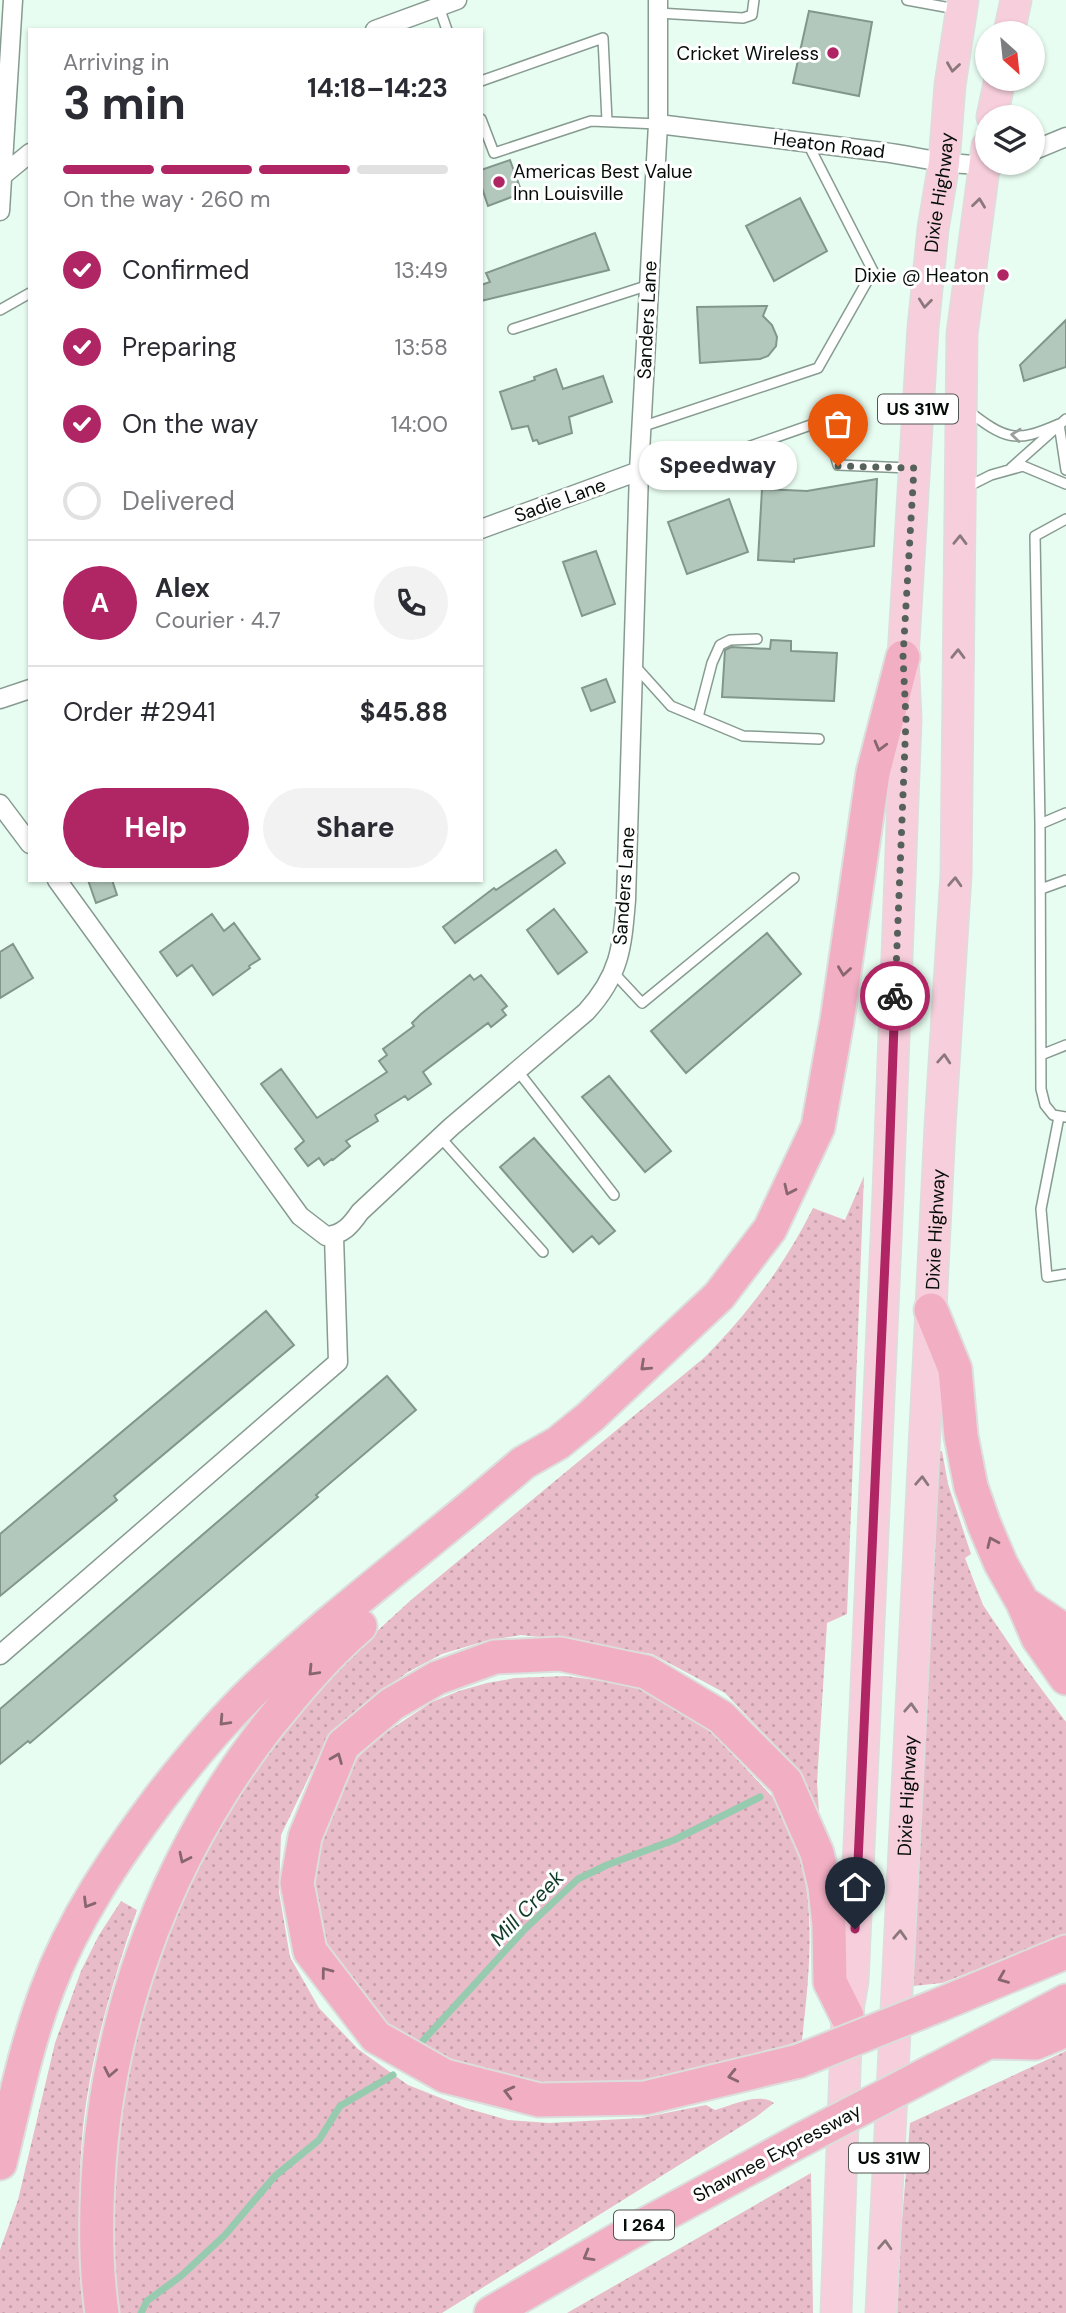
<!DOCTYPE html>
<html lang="en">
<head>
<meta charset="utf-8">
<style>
  body { margin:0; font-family:"DM Sans",sans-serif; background:#f2f2f3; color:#2b2b33; height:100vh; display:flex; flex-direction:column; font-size:26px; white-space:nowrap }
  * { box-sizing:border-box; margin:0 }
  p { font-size:23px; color:#7c7c81 }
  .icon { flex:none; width:38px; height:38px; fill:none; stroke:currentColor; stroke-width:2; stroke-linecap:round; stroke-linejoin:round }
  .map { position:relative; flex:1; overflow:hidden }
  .details { position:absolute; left:28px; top:28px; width:455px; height:854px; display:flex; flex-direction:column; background:#fff; border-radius:0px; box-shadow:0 2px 5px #0004 }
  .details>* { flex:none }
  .needle { width:46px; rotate:153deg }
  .buttons { position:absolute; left:975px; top:21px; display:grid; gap:14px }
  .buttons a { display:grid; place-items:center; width:70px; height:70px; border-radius:50%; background:#fff; box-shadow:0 2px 5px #0004; font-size:35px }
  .pin { position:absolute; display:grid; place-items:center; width:60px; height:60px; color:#fff; margin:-72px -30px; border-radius:50% 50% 50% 0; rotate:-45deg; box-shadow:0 0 7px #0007 }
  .pin .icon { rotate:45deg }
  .courier { position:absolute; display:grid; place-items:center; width:70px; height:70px; margin:-35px; border:5px solid #b02665; border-radius:50%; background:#fff; color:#222; box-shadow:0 2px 9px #0007 }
  .bubble { position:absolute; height:49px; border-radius:24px; background:#fff; box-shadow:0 2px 5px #0004; font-size:23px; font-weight:700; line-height:49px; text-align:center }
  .overview em { font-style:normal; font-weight:700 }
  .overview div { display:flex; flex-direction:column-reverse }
  .overview { display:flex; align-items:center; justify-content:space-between; height:119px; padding:0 35px }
  h1 { font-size:46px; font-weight:700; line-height:52px }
  .bar { display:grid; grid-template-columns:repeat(4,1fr); gap:10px 7px; align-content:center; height:84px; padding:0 35px }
  .bar i { height:9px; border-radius:5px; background:#e1e1e2 }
  .bar .selected { background:#b02665 }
  .bar p { grid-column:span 4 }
  .line { display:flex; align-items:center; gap:18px; padding:0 35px; border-top:2px solid #e1e1e2 }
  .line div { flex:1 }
  .round { display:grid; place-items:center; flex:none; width:74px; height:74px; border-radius:37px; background:#f2f2f3 }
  ol { padding:0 35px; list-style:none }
  li { display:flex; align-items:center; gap:21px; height:77px }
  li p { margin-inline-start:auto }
  li .icon { padding:7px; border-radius:50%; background:#b02665; color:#fff; stroke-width:4 }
  li:last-child { color:#7c7c81 }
  li i { width:38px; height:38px; border:4px solid #e1e1e2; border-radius:50% }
  .cta { display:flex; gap:14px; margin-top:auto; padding:14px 35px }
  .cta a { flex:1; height:80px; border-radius:42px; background:#b02665; color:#fff; font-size:28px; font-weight:700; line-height:80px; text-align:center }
  .cta a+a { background:#f2f2f3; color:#2b2b33 }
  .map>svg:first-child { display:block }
  .green { fill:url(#green-dots) }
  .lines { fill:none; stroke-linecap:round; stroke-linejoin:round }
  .stream { stroke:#96cbb0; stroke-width:7 }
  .building { fill:#b3c8bc; stroke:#82968c; stroke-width:2 }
  .service-casing { stroke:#879b91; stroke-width:12 }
  .minor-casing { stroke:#879b91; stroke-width:21 }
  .primary-casing { stroke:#dcdddd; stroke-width:33 }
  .motorway-casing { stroke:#dcdddd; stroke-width:37 }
  .service { stroke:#fff; stroke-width:9 }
  .minor { stroke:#fff; stroke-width:18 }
  .primary { stroke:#f7cfdc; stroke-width:30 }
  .motorway { stroke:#f2afc4; stroke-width:33 }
  .motorway-bridge-casing { stroke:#dcdddd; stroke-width:37; stroke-linecap:butt }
  .motorway-bridge { stroke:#f2afc4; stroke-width:33 }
  .oneway { stroke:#8b787d }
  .oneway2 { stroke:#9b9e9d }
  .oneway3 { stroke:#886670 }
  .done { stroke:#55615a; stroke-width:7; stroke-dasharray:0 12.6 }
  .route { stroke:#b02665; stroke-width:9 }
  .poi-dot { fill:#b02665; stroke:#fff; stroke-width:2.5 }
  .labels { text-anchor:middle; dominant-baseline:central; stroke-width:6; stroke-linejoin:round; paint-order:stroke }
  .shield { fill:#fff; stroke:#515653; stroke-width:2 }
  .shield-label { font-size:18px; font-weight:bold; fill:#060d09 }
  .poi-label { font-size:19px; fill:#060d09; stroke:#fff; text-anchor:end }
  .street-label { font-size:19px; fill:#060d09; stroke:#fff }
  .water-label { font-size:21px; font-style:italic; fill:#113c2a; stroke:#fff }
</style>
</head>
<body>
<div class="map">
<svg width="1066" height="2313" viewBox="0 0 1066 2313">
  <defs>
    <pattern id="green-dots" width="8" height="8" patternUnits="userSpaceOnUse" patternTransform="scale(1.75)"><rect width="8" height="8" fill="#e8bcc9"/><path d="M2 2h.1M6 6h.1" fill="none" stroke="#c6a0ab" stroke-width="1.8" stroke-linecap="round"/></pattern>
  </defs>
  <rect width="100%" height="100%" fill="#e8fdf1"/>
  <!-- green -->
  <path class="green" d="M864,1176l-17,438 -20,9 -10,160 2,29 -22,-44 -72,-75 -73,-39 -84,-14 -47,-5 -36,6 -43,13 -34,18 -34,25 -33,31 -24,32 -36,75 -2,57 11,65 29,51 39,41 50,36 58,23 42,12 41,3 92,-5 65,-13 9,5c18,-5 43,-18 59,-7l-18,14 -314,196h-324l-3,-18 -3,-104 9,-103 34,-132 63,-133 56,-83 63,-72 74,-68 294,-243c45,-46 79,-91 108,-149l32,12z
    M942,1451l6,33 23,70 -6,4 18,47 42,62 41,55v213l-124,48 -29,3 21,-534z
    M566,1676l52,7 25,6 59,33 80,85c37,74 29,153 20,233l-71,24 -88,19 -94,5 -87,-21 -63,-29 -42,-41 -28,-46 -9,-22 -5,-31v-44l28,-76 14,-20 22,-21 53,-35 27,-11 28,-8 28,-5z
    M121,1901l16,9c-24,70 -46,143 -54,217 -6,62 -3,124 2,186h-85v-63l18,-50 37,-157 26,-72 18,-36z
    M1066,2051v262h-169l1,-45 12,-145z
    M811,2173l2,140h-246z"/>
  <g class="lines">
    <!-- stream -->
    <path class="stream" d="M420,2044l105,-115 53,-50 29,-14 67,-25 86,-43
      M141,2313l6,-12 34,-25 44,-41 50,-59 44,-36 21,-34 53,-31"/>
  </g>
  <!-- building -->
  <path class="building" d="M809,11l63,11 -13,74 -66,-13z
    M510,160l12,33 -34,13 -7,-21v-15z
    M800,198l27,53 -53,30 -28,-55z
    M595,233l14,37 -128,31v-16l9,-3 -4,-9z
    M767,306l-4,10 9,9 5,12 -1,9 -8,10 -8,3 -60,4 -3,-56z
    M1066,320v47l-42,14 -4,-16z
    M556,369l7,20 40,-13 9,26 -43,15 3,16 -33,11 -2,-4 -4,1 -5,-15 -16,3 -12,-37 35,-12 -1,-3z
    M877,479l-3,67 -80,13v3l-36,-2 4,-71 45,2z
    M729,499l19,53 -61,22 -19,-52z
    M596,551l19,53 -33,12 -19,-54z
    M771,640l20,1v10l46,2 -3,48 -112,-4 3,-47 6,-3 39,2z
    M606,679l9,23 -24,9 -9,-23z
    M556,850l9,13 -110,80 -12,-16 51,-39 2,2z
    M88,880h24l5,15 -21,8z
    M554,909l33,43 -29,22 -31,-44z
    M212,914l12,17 10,-8 26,36 -11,7 1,2 -37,27 -21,-30 -15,11 -17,-24z
    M767,933l34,41 -115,99 -35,-42z
    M13,944l20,34 -33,20v-46z
    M470,975l4,5 7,-5 26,31 -5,4 4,5 -15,12 -3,-4 -65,49 8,12 -23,16 -3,-4 -30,19 3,6 -32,20 4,5 -17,14 -1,-1 -8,6 -5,-7 -11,8 -13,-17 9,-8 -43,-57 20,-15 36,49 70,-46 -8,-11 8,-6 -4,-6 31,-23 -2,-3 9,-9z
    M609,1076l62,75 -26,21 -63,-75z
    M534,1138l81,93 -16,13 -7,-8 -19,16 -73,-85z
    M266,1311l28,34 -180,151 3,4 -117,96v-62z
    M387,1376l29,34 -100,85 2,2 -288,246 -2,-2 -28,23v-55z"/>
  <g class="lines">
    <defs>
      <path id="service" d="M907,0l49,9
        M439,7l8,23
        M658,13l85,5 9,-3 2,-15
        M481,81l122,-43 4,83
        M481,119l13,34 97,-32 67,3
        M0,310l30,-17
        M513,329l136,-44
        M967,410c38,29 47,34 92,14l7,46
        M641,427l177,-59 55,-97 -66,-129
        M1011,468l55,-49
        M639,481l23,-4 163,-57 13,45 71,3
        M965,488l26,-13 32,-9 43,18
        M635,666l36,40 72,30 76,3
        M698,717l14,-54 8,-18 10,-5 27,-1
        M1066,813l-26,11 1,265 4,16 8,10 13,2
        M1040,824l-5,-288 31,-17
        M1041,889l25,-9
        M614,973l28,30 152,-125
        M1041,1055l25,-10
        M517,1070l97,125
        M1059,1117l-18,92 6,68 19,-3
        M440,1137l103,115"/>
      <path id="minor" d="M375,30l82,-30
        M658,124c75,9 150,18 225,28 39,5 78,17 117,11
        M1032,151l34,-14
        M2,176l28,-23
        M0,211l13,-211
        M481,529l158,-58
        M0,699l30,-10
        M0,804l30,40
        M57,880l243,336 26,20c17,-1 25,-11 34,-24l91,-85 135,-115c34,-37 36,-64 40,-112l13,-429 19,-347v-124
        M0,1655l338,-293 -4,-126"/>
      <g id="primary">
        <path d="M1009,33l7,-33"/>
        <path d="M992,117l8,-38"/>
        <path id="s1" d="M836,2313l11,-297 6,-35 35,-787 18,-475 -3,-62 20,-329 10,-99 11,-66 6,-78 13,-85"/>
        <path id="s2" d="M881,2313l59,-1186 16,-252 6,-541 25,-188"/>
      </g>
      <path id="motorway" d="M931,1310l24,59 6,67 10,51 13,37 17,40 22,39 15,35 28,40
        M1025,1604l31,21 10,12
        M939,2005l127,-53
        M993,2042l42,1 31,-13
        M799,2061l-154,37 -106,2 -94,-24 -69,-39 -66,-86 -13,-68 8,-46 38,-92 49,-41 45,-26 58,-21 65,-3 86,18 75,45 65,65 31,71 8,34 4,38 1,57 17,34
        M937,2069l129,-68
        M0,2163c14,-58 26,-117 47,-173 26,-70 68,-132 112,-191 30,-39 62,-77 97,-111 85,-80 180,-149 267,-225l35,-20 32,-26 129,-121 51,-67 48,-102 19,-106 36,-248 30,-116
        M102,2313c-5,-35 -6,-71 -5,-106 4,-174 63,-342 170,-480 29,-36 58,-71 93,-101
        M491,2313l135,-78 173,-94"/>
    </defs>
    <!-- service casing -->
    <use href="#service" class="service-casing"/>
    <!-- minor casing -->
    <use href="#minor" class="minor-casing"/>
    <!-- primary casing -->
    <use href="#primary" class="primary-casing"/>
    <!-- motorway casing -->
    <use href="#motorway" class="motorway-casing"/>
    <!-- service -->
    <use href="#service" class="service"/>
    <!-- minor -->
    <use href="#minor" class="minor"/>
    <!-- primary -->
    <use href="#primary" class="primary"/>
    <!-- motorway -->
    <use href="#motorway" class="motorway"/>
    <defs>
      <path id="motorway-bridge" d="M799,2061l140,-56
        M799,2141l138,-72"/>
    </defs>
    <!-- motorway-bridge casing -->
    <use href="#motorway-bridge" class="motorway-bridge-casing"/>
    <!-- motorway-bridge -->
    <use href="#motorway-bridge" class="motorway-bridge"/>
  </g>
  <!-- one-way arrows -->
  <defs><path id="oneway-chevron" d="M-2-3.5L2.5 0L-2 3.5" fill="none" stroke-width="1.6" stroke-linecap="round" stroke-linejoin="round" transform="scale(1.75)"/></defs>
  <g class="oneway">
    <use href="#oneway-chevron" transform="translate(953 67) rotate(98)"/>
    <use href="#oneway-chevron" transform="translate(979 203) rotate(-83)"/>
    <use href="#oneway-chevron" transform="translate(925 303) rotate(96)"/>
    <use href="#oneway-chevron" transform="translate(960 540) rotate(-89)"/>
    <use href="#oneway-chevron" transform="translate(958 654) rotate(-89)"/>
    <use href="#oneway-chevron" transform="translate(955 882) rotate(-87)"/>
    <use href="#oneway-chevron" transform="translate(944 1059) rotate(-86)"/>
    <use href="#oneway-chevron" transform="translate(922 1481) rotate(-87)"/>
    <use href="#oneway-chevron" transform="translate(911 1708) rotate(-87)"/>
    <use href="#oneway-chevron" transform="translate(900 1935) rotate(-87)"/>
    <use href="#oneway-chevron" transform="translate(885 2245) rotate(-87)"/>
  </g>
  <use class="oneway2" href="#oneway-chevron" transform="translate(1016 435) rotate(-174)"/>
  <g class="oneway3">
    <use href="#oneway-chevron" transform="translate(880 746) rotate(105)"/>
    <use href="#oneway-chevron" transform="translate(844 971) rotate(98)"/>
    <use href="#oneway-chevron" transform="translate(789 1190) rotate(115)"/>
    <use href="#oneway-chevron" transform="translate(645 1366) rotate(137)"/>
    <use href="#oneway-chevron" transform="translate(992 1542) rotate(-114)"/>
    <use href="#oneway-chevron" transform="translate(313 1671) rotate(134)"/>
    <use href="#oneway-chevron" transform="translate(224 1721) rotate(133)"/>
    <use href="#oneway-chevron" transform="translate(337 1758) rotate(-68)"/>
    <use href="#oneway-chevron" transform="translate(184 1858) rotate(116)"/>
    <use href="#oneway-chevron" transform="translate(88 1903) rotate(121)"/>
    <use href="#oneway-chevron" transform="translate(326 1972) rotate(-127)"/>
    <use href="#oneway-chevron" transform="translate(1003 1978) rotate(158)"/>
    <use href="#oneway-chevron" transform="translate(110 2072) rotate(101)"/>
    <use href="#oneway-chevron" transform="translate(733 2076) rotate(167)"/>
    <use href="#oneway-chevron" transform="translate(509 2092) rotate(-166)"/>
    <use href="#oneway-chevron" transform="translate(588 2256) rotate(150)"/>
  </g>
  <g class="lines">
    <!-- done -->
    <path class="done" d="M838,466l76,2 -11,189 3,62 -11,277"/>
    <!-- route -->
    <path class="route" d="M855,1929l33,-735 7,-198"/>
  </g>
  <!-- markers -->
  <g class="poi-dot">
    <circle cx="833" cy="53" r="7"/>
    <circle cx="499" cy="182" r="7"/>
    <circle cx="1003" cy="275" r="7"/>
  </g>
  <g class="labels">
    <!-- shield labels -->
    <g class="shield">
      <rect x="878" y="394.5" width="80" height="29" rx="5"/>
      <rect x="849" y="2143.5" width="80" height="29" rx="5"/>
      <rect x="614" y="2210.5" width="60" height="29" rx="5"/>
    </g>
    <g class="shield-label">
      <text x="918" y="409">US 31W</text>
      <text x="889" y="2158">US 31W</text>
      <text x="644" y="2225">I 264</text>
    </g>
    <!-- poi labels -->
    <g class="poi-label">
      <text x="819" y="53">Cricket Wireless</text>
      <text x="513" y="171" text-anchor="start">Americas Best Value<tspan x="513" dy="22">Inn Louisville</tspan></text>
      <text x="989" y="275">Dixie @ Heaton</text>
    </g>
    <!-- street labels -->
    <g class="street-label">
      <text transform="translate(829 145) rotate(7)">Heaton Road</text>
      <text stroke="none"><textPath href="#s1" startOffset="2124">Dixie Highway</textPath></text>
      <text transform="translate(647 320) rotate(-87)">Sanders Lane</text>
      <text transform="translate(560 500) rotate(-20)">Sadie Lane</text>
      <text transform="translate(624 886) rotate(-86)">Sanders Lane</text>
      <text stroke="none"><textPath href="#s2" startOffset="1085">Dixie Highway</textPath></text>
      <text stroke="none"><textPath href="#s2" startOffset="518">Dixie Highway</textPath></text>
      <text transform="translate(777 2153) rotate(-28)">Shawnee Expressway</text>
    </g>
    <!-- water labels -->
    <g class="water-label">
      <text transform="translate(527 1908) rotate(-46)">Mill Creek</text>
    </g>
  </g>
</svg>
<div class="buttons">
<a><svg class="needle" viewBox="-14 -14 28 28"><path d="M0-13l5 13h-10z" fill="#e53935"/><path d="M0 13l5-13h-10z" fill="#7c7c81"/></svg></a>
<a><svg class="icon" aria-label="layers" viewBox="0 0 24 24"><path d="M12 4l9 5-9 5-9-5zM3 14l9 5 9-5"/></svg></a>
</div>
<div class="pin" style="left:838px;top:466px;background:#ea580c"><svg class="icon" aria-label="bag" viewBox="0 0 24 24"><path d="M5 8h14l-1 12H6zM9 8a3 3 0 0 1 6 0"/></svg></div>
<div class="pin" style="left:855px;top:1929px;background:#1f2937"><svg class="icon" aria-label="home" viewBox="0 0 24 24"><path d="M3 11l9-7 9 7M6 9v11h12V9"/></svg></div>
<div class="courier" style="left:895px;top:996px"><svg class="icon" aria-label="bike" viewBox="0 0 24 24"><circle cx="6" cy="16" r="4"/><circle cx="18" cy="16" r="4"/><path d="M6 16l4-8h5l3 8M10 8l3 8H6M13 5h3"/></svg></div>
<div class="bubble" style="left:639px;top:441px;width:158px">Speedway</div>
<section class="details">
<div class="overview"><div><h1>3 min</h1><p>Arriving in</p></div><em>14:18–14:23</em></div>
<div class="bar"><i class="selected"></i><i class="selected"></i><i class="selected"></i><i></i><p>On the way · 260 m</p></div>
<ol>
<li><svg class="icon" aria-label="check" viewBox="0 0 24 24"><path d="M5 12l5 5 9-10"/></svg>Confirmed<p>13:49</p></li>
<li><svg class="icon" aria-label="check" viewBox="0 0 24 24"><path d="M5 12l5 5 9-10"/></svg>Preparing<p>13:58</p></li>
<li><svg class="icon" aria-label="check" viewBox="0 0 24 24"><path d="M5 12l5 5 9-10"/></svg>On the way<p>14:00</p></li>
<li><i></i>Delivered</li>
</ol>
<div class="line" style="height:126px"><b class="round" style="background:#b02665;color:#fff">A</b><div><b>Alex</b><p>Courier · 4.7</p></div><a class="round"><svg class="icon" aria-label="phone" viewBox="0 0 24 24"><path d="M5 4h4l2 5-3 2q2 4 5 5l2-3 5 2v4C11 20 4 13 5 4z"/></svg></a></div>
<div class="line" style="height:91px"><div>Order #2941</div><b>$45.88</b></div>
<div class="cta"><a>Help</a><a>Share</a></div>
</section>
</div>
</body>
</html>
